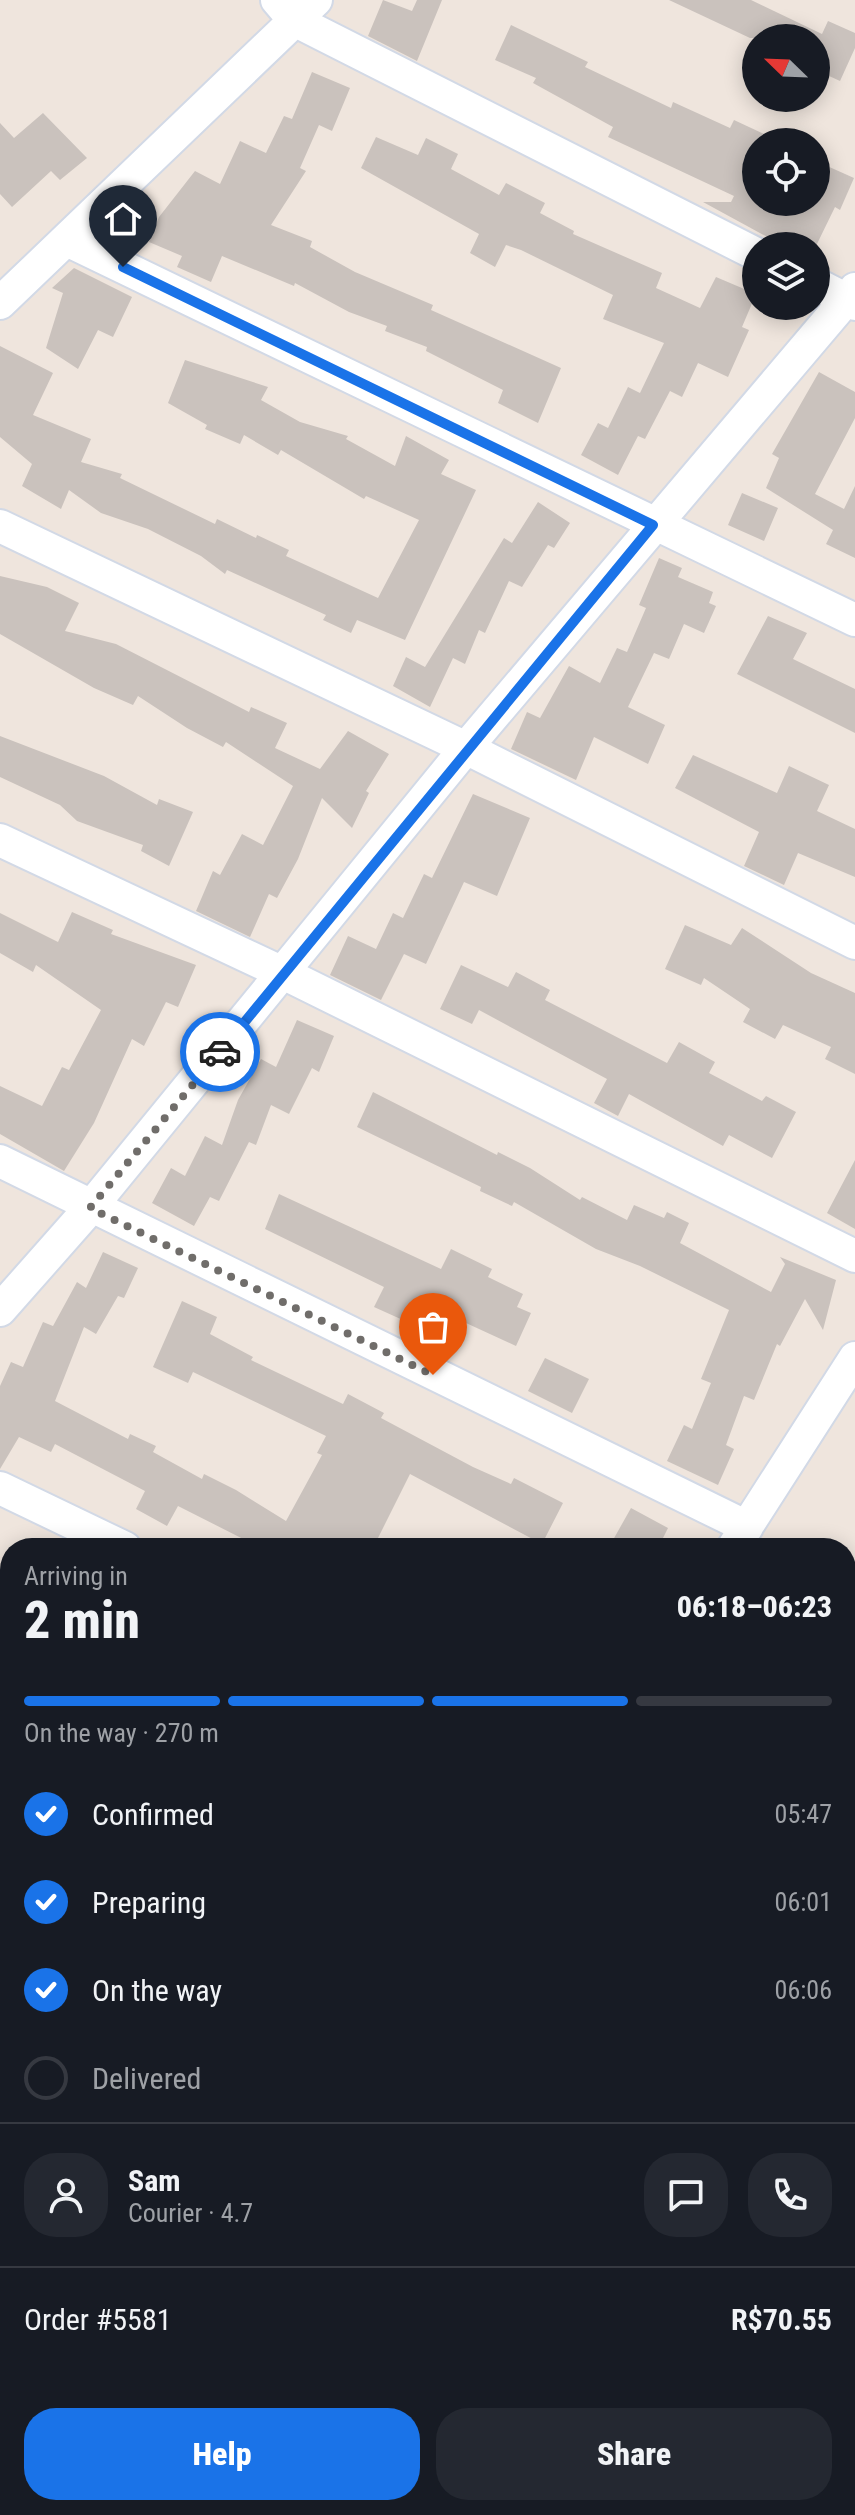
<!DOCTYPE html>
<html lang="en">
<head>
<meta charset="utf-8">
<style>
  body { margin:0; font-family:"Roboto Condensed",sans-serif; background:#242831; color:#f1f3f6; height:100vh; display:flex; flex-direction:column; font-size:30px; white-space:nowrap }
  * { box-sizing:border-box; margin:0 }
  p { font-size:26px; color:#9ea1a6 }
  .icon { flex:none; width:44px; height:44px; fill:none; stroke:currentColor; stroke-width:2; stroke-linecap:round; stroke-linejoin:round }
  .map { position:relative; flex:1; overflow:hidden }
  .sheet { position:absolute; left:0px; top:1538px; width:856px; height:978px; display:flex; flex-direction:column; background:#171b24; border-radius:32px 32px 0 0; box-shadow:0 4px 20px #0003 }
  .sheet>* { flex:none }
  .needle { width:52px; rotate:293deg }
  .fabs { position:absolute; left:742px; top:24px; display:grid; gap:16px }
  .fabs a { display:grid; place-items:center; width:88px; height:88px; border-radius:50%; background:#171b24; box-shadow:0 4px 20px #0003; font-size:40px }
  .pin { position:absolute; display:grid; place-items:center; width:68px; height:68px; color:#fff; margin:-82px -34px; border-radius:50% 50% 50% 0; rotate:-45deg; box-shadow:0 0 8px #0007 }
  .pin .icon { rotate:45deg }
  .courier { position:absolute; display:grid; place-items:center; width:80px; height:80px; margin:-40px; border:6px solid #1a73e8; border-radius:50%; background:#fff; color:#222; box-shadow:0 2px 10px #0007 }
  .summary em { font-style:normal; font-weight:800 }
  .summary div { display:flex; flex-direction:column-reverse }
  .summary { display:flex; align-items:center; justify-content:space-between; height:136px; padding:0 24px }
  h1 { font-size:52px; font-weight:800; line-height:60px }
  .bar { display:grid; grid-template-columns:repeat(4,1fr); gap:12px 8px; align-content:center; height:96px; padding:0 24px }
  .bar i { height:10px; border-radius:6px; background:#363941 }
  .bar .current { background:#1a73e8 }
  .bar p { grid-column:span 4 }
  .line { display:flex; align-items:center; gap:20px; padding:0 24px; border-top:2px solid #363941 }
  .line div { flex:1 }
  .round { display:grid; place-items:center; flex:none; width:84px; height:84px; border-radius:32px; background:#242831 }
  ol { padding:0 24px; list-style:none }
  li { display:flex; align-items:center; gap:24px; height:88px }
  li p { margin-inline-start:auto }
  li .icon { padding:8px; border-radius:50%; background:#1a73e8; color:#fff; stroke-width:4 }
  li:last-child { color:#9ea1a6 }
  li i { width:44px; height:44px; border:4px solid #363941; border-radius:50% }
  .button { display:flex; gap:16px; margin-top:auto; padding:16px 24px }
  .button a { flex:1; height:92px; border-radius:32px; background:#1a73e8; color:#fff; font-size:32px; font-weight:800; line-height:92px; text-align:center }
  .button a+a { background:#242831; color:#f1f3f6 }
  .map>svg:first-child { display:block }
  .water { fill:#69e6f8 }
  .building { fill:#cac2bd }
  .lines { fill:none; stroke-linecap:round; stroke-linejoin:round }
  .street-casing { stroke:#d2d9e6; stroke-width:36 }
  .street { stroke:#fff; stroke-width:32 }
  .done { stroke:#706d6a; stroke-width:8; stroke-dasharray:0 14.4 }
  .route { stroke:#1a73e8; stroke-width:10 }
</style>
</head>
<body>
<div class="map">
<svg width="855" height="2515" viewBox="0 0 855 2515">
  <rect width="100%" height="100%" fill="#efe5dd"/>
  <!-- water -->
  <path class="water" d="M855,2270v183l-9,4v-184z
    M75,2506h665l-18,9h-660z"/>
  <!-- building -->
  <path class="building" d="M383,0l29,11 5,-11h25l-25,61 -49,-25z
    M669,0h82l71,34 6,-13 27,12v15l-15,33 -24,-11v-32h-66z
    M511,25l77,37 -3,5 86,41 2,-6 57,26 4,-8 30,14 -8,8 -11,30 11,-18v48h60v-41l38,17 -14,32 -5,-3 -19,39h-32l-81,-44h28l3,-6 -126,-59 5,-10 -80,-44 3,-5 -41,-18z
    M312,72l38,16 -18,43 -13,-6 -19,43 6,3 -35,54 41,16 -2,6 45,25 78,33 -2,5 130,58 -23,55 -40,-20 5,-13 -77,-39 1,-4 -42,-16 2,-5 -38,-14 -54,-29 -1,3 -72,-30 -11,26 -34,-15 5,-11 -33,-14 10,-25 36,-46 25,13 20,-43 26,12 18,-37 8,3z
    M43,113l44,45 -27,22 -9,-9 -39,36 -12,-13v-71l14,15z
    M376,137l42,18 8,-17 32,16 -7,15 48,26 7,-12 39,20 -5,10 34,18 -1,3 89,39 -6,15 44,20 16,-31 40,17 -14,33 7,3 -21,47 -30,-14 -16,34 -12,-6 -25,48 -7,-3 -20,39 -37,-20 17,-32 10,5 20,-41 12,6 24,-50 -61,-24 10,-24 -92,-45 -15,-5 -11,22 -25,-14 9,-19 -118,-66z
    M74,268l58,29 -19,40 -15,-7 -20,39 -32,-21 17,-55 -11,-5z
    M0,346l53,27 -20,42 58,24 -10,23 41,12 -2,4 95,46 2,-5 39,19 1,-3 32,15 -3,6 92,42 41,-78 -53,-24 -2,3 -83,-49 -3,5 -34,-20 -4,9 -35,-15 2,-4 -39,-22 17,-43 83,27 -7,13 39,22 48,14 -2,3 49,27 11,-30 43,24 -8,14 35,16 -71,150 -48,-20 -6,13 -28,-13 3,-5 -99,-45 -2,4 -24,-18 -53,-27 -47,-16 -32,-23 -8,19 -39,-23 10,-22 -32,-27z
    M819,372l36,20v26l-40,76 29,15 11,-23v72l-29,-14 7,-14 -67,-42 13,-30 -7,-4z
    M742,493l36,15 -14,33 -36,-16z
    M538,502l32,21 -16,25 -6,-3 -26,42 -13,-6 -24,52 -6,-3 -14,34 -12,-6 -23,49 -37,-21 13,-29 19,10 79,-129 8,5z
    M659,558l23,10 -4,9 35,15 -4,11 7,3 -12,27 -20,-9 -15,35 -15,-6 -26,54 37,18 -17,39 -54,-27 -18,43 -65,-31 16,-37 13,6 29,-52 31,17 17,-35 10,4 19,-44 -7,-3z
    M0,576l47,11 32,16 -14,28 51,13 133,68 2,-5 36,16 -12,25 45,21 28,-38 41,23 -23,37 3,2 -17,35 -30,-30 -24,61 -21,39 -8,-4 -19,43 -54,-26 17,-40 7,4 22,-41 21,11 30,-59 -67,-44 -3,5 -36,-19 -49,-32 -5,9 -39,-17 -94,-54z
    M768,616l39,17 -14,26 62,30v44l-118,-59z
    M0,736l104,40 53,29 2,-6 34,13 -24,54 -28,-15 2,-6 -66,-24 -17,-16 -60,-28z
    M693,755l84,38 12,-27 40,19 -12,26 38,18v48l-57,-24 -14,32 -40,-19 15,-34 -84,-44z
    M473,794l57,24 -33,78 -33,-14 -38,82 -22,-10 -23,46 -51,-25 18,-39 28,13 17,-36 10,5 21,-44 8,4z
    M72,912l41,18 -2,4 85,31 -18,42 -12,-5 -22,44 -12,-7 -38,84 -30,48 -64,-37v-48l42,20 20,-39 7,3 32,-60 -65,-45 -3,7 -33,-19v-40l58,29z
    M685,925l46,20 11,-17 69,45 44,20v81l-30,-15 6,-12 -48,-22 -8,14 -32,-17 7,-13 -46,-31 -3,7 -36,-16z
    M461,965l47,22 8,-15 34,18 -5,10 122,63 12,-21 36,20 -6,11 53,28 4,-5 30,16 -24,46 -43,-23 -6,11 -94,-52 -11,22 -24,-13 13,-24 -128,-69 -7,14 -32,-15z
    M297,1020l37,16 -15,36 -7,-4 -23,46 -18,-9 -15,40 -7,-3 -30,59 -9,-4 -16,29 -42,-23 19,-35 14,8 20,-40 17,9 16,-45 23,-41 15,8z
    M373,1092l124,63 1,-3 32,16 50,32 2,-3 45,23 7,-15 30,13 3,-6 22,11 -9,20 91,49 14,-28 -5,-7 56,23 -13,50 -18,-31 -25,47 -3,-2 -23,56 -10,-4 -18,49 8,4 -16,36 -51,-24 17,-36 8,4 19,-46 -10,-4 28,-69 -89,-44 -44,-17 -82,-47 -2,4 -32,-15 1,-4 -124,-60z
    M855,1160v69l-28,-16z
    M279,1194l162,75 10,-20 41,20 -4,8 35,17 -6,13 14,6 -15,33 -50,-23 -10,21 -82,-37 10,-20 -119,-58z
    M103,1252l35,16 -14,30 -6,-2 -22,38 -12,-7 -29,74 73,38 2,-5 26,12 -3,6 49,27 2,-5 32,16 50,31 36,-66 -5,-2 9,-17 -133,-64 -5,11 -35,-16 29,-66 35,16 -7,17 43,23 -2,3 92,44 5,-10 36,19 -3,5 92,49 38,17 3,-6 49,25 -21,41 -132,-70 -37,74h-112l-83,-42 -11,20 -31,-17 9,-18 -90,-47 -4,8 -32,-15 -19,32v-83l11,-24 12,5 20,-45 10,4 24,-44 9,6z
    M545,1358l44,21 -17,34 -44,-22z
    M631,1508l37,20 -10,20h-31l-14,-8z"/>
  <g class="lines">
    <defs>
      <path id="street" d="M277,0l17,20 462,234
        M67,240l788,380
        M816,284l39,20
        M0,303l316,-303
        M0,526l466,222 389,195
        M0,840l285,134 570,282
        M0,1161l747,366
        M0,1310l90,-102 376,-460 389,-459
        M0,1488l125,60
        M733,1548l122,-190
        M0,1804l10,5
        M846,1884l9,4"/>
    </defs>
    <!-- street casing -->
    <use href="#street" class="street-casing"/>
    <!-- street -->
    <use href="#street" class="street"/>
  </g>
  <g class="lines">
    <!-- done -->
    <path class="done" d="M220,1052l-130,156 343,167"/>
    <!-- route -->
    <path class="route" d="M123,267l530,258 -433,527"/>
  </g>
</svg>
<div class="fabs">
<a><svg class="needle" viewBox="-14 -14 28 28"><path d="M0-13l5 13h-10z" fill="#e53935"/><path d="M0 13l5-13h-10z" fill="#9ea1a6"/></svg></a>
<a><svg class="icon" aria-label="locate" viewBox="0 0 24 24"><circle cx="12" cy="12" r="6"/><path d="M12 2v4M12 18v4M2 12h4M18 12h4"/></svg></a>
<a><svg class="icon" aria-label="layers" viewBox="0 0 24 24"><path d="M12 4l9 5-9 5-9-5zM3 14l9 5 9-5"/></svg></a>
</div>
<div class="pin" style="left:433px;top:1375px;background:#ea580c"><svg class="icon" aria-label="bag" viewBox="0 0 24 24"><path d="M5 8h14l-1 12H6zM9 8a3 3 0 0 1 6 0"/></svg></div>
<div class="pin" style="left:123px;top:267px;background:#1f2937"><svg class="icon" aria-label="home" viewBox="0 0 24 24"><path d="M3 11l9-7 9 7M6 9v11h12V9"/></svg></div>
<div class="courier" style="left:220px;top:1052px"><svg class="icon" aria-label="car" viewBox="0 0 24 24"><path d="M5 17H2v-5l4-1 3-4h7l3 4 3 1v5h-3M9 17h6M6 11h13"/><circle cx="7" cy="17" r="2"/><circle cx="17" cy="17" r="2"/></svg></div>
<section class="sheet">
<div class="summary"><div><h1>2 min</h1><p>Arriving in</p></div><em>06:18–06:23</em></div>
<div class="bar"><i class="current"></i><i class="current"></i><i class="current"></i><i></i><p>On the way · 270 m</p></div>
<ol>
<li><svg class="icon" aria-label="check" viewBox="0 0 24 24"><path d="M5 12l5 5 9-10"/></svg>Confirmed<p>05:47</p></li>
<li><svg class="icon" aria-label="check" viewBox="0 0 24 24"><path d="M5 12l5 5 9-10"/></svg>Preparing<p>06:01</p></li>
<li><svg class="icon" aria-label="check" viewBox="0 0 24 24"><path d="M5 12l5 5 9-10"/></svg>On the way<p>06:06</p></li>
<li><i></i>Delivered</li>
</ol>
<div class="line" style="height:144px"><a class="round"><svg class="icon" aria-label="person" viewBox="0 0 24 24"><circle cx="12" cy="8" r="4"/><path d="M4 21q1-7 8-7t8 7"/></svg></a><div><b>Sam</b><p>Courier · 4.7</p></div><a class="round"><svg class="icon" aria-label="chat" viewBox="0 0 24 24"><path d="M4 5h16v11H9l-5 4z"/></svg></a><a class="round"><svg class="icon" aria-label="phone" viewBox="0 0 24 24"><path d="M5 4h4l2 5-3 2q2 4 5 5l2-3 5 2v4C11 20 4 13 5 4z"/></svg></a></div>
<div class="line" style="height:104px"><div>Order #5581</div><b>R$70.55</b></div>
<div class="button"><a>Help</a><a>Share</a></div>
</section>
</div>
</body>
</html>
